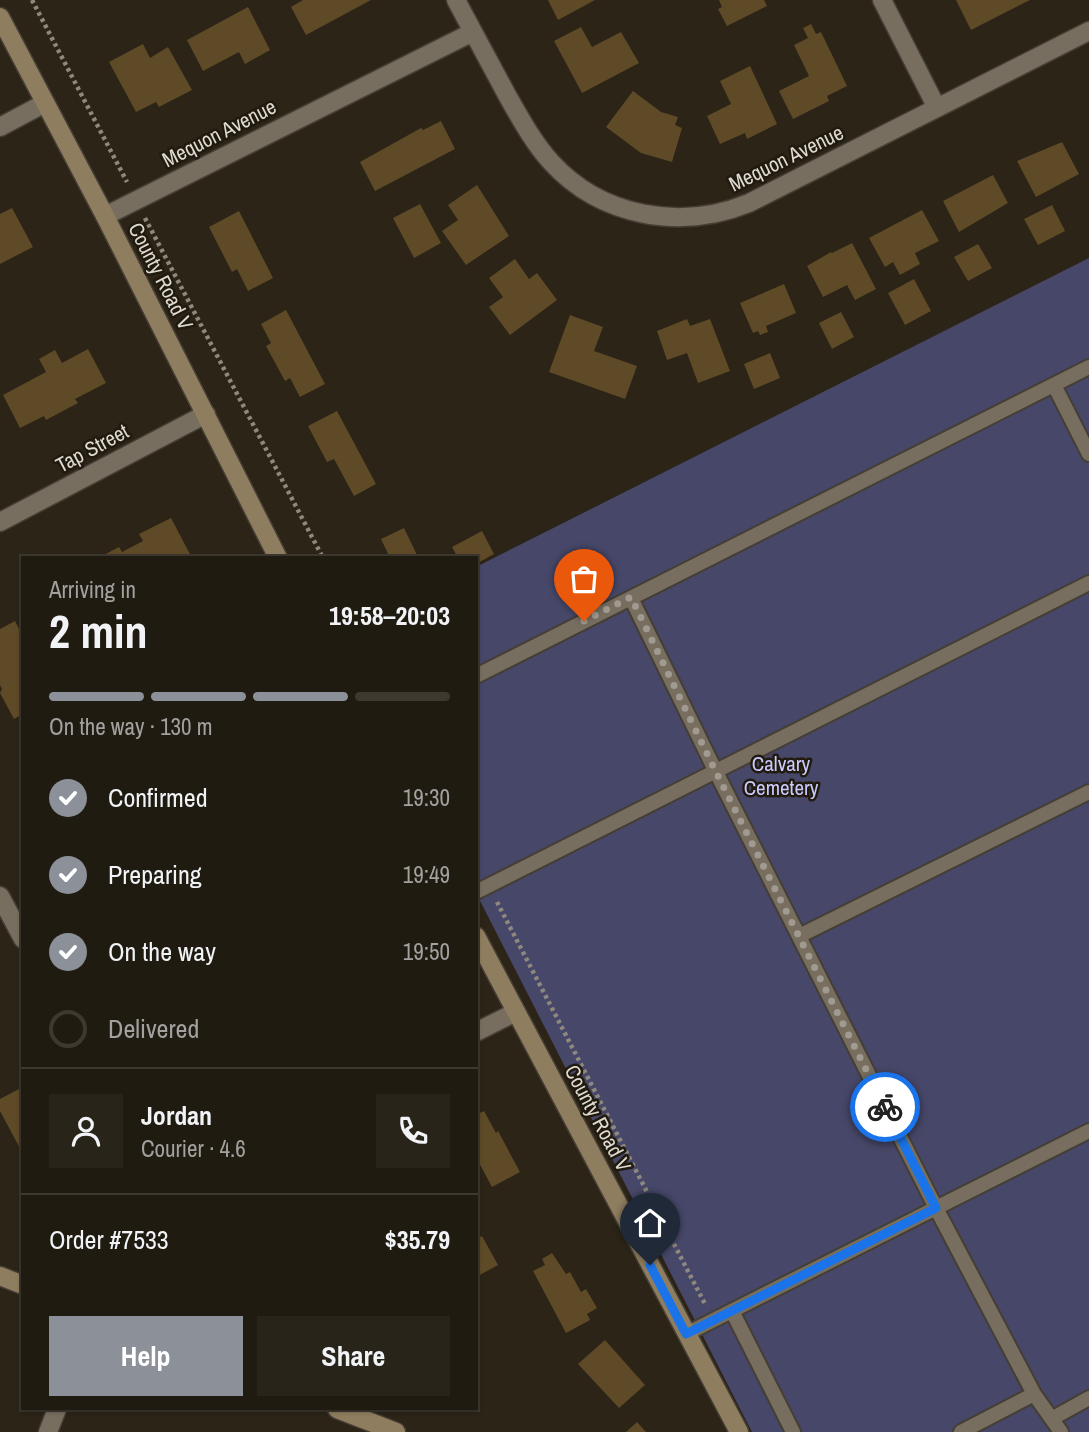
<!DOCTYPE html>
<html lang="en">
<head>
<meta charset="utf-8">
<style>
  body { margin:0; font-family:"Archivo Narrow",sans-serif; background:#28241a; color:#f1f3f6; height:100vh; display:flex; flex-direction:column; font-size:26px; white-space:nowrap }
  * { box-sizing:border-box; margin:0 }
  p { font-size:23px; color:#a2a19f }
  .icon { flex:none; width:38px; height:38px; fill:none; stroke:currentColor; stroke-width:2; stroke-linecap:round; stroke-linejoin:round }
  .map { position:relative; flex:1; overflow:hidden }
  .panel { position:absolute; left:21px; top:556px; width:457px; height:854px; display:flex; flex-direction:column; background:#201b11; border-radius:0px; box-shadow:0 2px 5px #0004,0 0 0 2px #3d3931 }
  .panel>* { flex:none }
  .pin { position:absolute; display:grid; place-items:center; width:60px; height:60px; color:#fff; margin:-72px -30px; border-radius:50% 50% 50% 0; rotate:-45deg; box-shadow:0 0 7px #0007 }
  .pin .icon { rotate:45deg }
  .courier { position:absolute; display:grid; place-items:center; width:70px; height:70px; margin:-35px; border:5px solid #1a73e8; border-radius:50%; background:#fff; color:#222; box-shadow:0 2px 9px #0007 }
  .summary em { font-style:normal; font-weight:800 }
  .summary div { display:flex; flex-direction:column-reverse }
  .summary { display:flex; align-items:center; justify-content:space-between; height:119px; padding:0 28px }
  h1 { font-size:46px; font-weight:800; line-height:52px }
  .bar { display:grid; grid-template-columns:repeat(4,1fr); gap:10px 7px; align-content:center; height:84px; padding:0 28px }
  .bar i { height:9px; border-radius:5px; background:#3d3931 }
  .bar .selected { background:#8c9099 }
  .bar p { grid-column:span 4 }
  .line { display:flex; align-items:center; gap:18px; padding:0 28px; border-top:2px solid #3d3931 }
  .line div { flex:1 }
  .round { display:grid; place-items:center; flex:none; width:74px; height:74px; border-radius:0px; background:#28241a }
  ol { padding:0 28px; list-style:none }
  li { display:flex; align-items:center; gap:21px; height:77px }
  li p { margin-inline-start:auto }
  li .icon { padding:7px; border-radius:50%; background:#8c9099; color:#fff; stroke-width:4 }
  li:last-child { color:#a2a19f }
  li i { width:38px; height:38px; border:4px solid #3d3931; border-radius:50% }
  .primary-button { display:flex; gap:14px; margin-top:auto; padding:14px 28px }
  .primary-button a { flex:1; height:80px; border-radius:0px; background:#8c9099; color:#fff; font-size:28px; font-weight:800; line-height:80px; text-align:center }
  .primary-button a+a { background:#28241a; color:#f1f3f6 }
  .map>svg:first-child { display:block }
  .green { fill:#474769 }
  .building { fill:#5e4a27 }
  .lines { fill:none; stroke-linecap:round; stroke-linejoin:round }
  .lane-casing { stroke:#443e35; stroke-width:18 }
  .street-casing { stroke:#443e35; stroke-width:21 }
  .secondary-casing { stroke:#443e35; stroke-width:21 }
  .path { stroke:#8e887e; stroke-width:4.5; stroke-dasharray:3.5 3.5; stroke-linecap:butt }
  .lane { stroke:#776e60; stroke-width:14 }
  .street { stroke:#776e60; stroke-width:18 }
  .secondary { stroke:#8f7d5f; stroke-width:18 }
  .done { stroke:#a09a91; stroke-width:7; stroke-dasharray:0 12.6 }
  .route { stroke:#1a73e8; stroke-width:9 }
  .labels { text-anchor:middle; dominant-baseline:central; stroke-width:5; stroke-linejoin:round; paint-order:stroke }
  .street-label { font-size:21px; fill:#dfdad2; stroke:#211a0e }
  .park-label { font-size:21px; fill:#cacbfe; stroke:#211a0e }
</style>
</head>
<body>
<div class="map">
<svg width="1089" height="1432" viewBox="0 0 1089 1432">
  <rect width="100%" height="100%" fill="#2b2417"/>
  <!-- green -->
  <path class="green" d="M1089,258v1174h-337l-276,-539v-326z"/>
  <!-- building -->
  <path class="building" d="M303,0h68l-65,35 -15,-28z
    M548,0h47l-37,20z
    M719,0h45l3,6 -40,20 -9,-17 4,-2z
    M956,0h74l-59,30z
    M248,7l22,43 -25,14 -6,-12 -36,19 -16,-31z
    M811,24l5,10 5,-2 26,54 -20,10 2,5 -36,18 -14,-28 30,-15 -15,-31 14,-7 -5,-10z
    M581,27l11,20 29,-15 18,31 -57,30 -28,-52z
    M143,44l7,14 18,-11 24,43 -33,17 -3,-5 -20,10 -27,-50z
    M750,66l27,58 -30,15 -2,-6 -25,11 -13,-28 24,-12 -11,-23z
    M633,91l28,21 17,5 -3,8 7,3 -10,34 -31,-9 -35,-26z
    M441,121l14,28 -80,42 -15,-29 61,-34 2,2z
    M1062,142l17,32 -43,23 -19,-36z
    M993,175l15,28 -49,29 -16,-31z
    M477,185l32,51 -43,29 -24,-34 16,-11 -10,-15z
    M420,204l21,39 -27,15 -21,-40z
    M1052,205l13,26 -27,14 -14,-26z
    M12,208l21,39 -33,17v-50z
    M922,210l17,31 -24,12 5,11 -20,11 -7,-13 -8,5 -16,-29z
    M239,211l34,67 -25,13 -11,-22 -5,3 -23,-45z
    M852,243l24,46 -21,11 -8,-15 -24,12 -16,-31 24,-14 1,1z
    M978,244l14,24 -24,13 -14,-24z
    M515,259l14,20 8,-6 20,27 -47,35 -21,-28 14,-10 -14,-19z
    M914,279l17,32 -26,14 -17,-32z
    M784,284l12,29 -30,13 2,6 -8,3 -2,-4 -5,2 -13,-30z
    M286,310l39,74 -25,13 -10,-19 -5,3 -19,-35 5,-3 -10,-19z
    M841,312l13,25 -22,12 -13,-26z
    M570,315l33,12 -9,24 43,15 -12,33 -76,-27z
    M687,319l3,7 20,-7 20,52 -32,12 -11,-30 -20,7 -10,-29z
    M88,349l18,34 -31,16 3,4 -32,17 -2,-4 -24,12 -17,-33 43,-23 -7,-13 16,-9 7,13z
    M770,353l10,25 -26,11 -10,-25z
    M337,411l39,73 -22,12 -20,-37 -7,3 -19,-36z
    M171,518l21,40h-94l21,-11 3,5 21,-11 -4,-7z
    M404,528l14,29 4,-2 2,3h-34l-9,-19z
    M482,531l12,23 -18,10v-6h-18l-6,-11z
    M15,621l8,16v77l-9,5 -14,-26 2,-4 -2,-4v-56z
    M19,1089l4,7v58l-23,-43v-12z
    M484,1111l12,22 2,-2 22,41 -28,15 -16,-30v-42z
    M482,1236l16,29 -22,12v-38z
    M552,1253l14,21 4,-2 11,20 5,-3 11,19 -10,6 3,6 -24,13 -33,-62 12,-6 -3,-6z
    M605,1340l40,45 -26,23 -41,-44z
    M637,1422l9,10h-20z"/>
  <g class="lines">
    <defs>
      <path id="lane" d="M1054,385l35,69
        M631,598l84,172 221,438 -250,126
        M476,676l613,-309
        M476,892l613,-309
        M799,936l290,-144
        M732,1311l61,121
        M1034,1394l-98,-186 153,-77
        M1053,1418l36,-20
        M961,1432l73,-38 27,38"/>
      <path id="street" d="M456,0c17,32 34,63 51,95 13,23 26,47 44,67 50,55 130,69 198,41l340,-172
        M882,0l55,108
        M0,127l45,-24
        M105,216l368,-184
        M0,522l206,-108
        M0,896l23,43
        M476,1032l40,-20
        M48,1432l9,-23"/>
      <path id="secondary" d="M0,17l105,199 173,342
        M476,936l263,496
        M0,1276l23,9
        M337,1409l59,23"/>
    </defs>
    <!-- lane casing -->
    <use href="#lane" class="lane-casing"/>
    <!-- street casing -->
    <use href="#street" class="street-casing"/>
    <!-- secondary casing -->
    <use href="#secondary" class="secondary-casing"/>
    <!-- path -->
    <path class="path" d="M32,0l95,182
      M145,218l178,340
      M497,902l208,402"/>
    <!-- lane -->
    <use href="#lane" class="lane"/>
    <!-- street -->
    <use href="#street" class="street"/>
    <!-- secondary -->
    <use href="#secondary" class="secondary"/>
  </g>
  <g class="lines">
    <!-- done -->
    <path class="done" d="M584,621l47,-24 84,173 170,337"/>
    <!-- route -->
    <path class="route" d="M650,1265l36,69 250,-126 -51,-101"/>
  </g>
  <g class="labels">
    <!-- street labels -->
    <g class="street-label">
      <text transform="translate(219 133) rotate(-27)">Mequon Avenue</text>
      <text transform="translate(786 158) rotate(-26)">Mequon Avenue</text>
      <text transform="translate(161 276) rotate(63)">County Road V</text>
      <text transform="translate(92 448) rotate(-28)">Tap Street</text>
      <text transform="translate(598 1118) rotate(62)">County Road V</text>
    </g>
    <!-- park labels -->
    <g class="park-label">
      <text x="781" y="763">Calvary<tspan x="781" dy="24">Cemetery</tspan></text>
    </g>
  </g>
</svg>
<div class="pin" style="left:584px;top:621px;background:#ea580c"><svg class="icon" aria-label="bag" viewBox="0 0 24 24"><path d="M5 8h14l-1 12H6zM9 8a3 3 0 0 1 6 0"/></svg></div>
<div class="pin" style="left:650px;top:1265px;background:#1f2937"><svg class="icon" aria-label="home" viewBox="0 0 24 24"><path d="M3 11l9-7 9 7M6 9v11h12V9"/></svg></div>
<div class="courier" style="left:885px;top:1107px"><svg class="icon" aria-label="bike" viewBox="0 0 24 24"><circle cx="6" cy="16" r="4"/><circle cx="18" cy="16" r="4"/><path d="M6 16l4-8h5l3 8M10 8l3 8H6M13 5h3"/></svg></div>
<section class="panel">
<div class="summary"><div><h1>2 min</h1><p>Arriving in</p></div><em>19:58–20:03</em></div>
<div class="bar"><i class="selected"></i><i class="selected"></i><i class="selected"></i><i></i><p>On the way · 130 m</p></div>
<ol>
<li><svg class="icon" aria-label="check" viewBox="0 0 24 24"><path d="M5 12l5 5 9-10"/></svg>Confirmed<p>19:30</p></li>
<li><svg class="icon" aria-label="check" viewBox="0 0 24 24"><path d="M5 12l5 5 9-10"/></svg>Preparing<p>19:49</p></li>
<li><svg class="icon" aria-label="check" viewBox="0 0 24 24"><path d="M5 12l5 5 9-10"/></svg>On the way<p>19:50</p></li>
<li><i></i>Delivered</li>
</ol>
<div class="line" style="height:126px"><a class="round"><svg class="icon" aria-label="person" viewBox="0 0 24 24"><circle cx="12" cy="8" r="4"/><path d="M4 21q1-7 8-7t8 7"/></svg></a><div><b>Jordan</b><p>Courier · 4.6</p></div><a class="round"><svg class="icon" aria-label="phone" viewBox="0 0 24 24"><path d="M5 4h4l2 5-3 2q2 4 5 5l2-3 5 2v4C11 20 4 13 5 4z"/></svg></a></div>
<div class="line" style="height:91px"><div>Order #7533</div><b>$35.79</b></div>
<div class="primary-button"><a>Help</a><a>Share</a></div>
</section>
</div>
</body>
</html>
